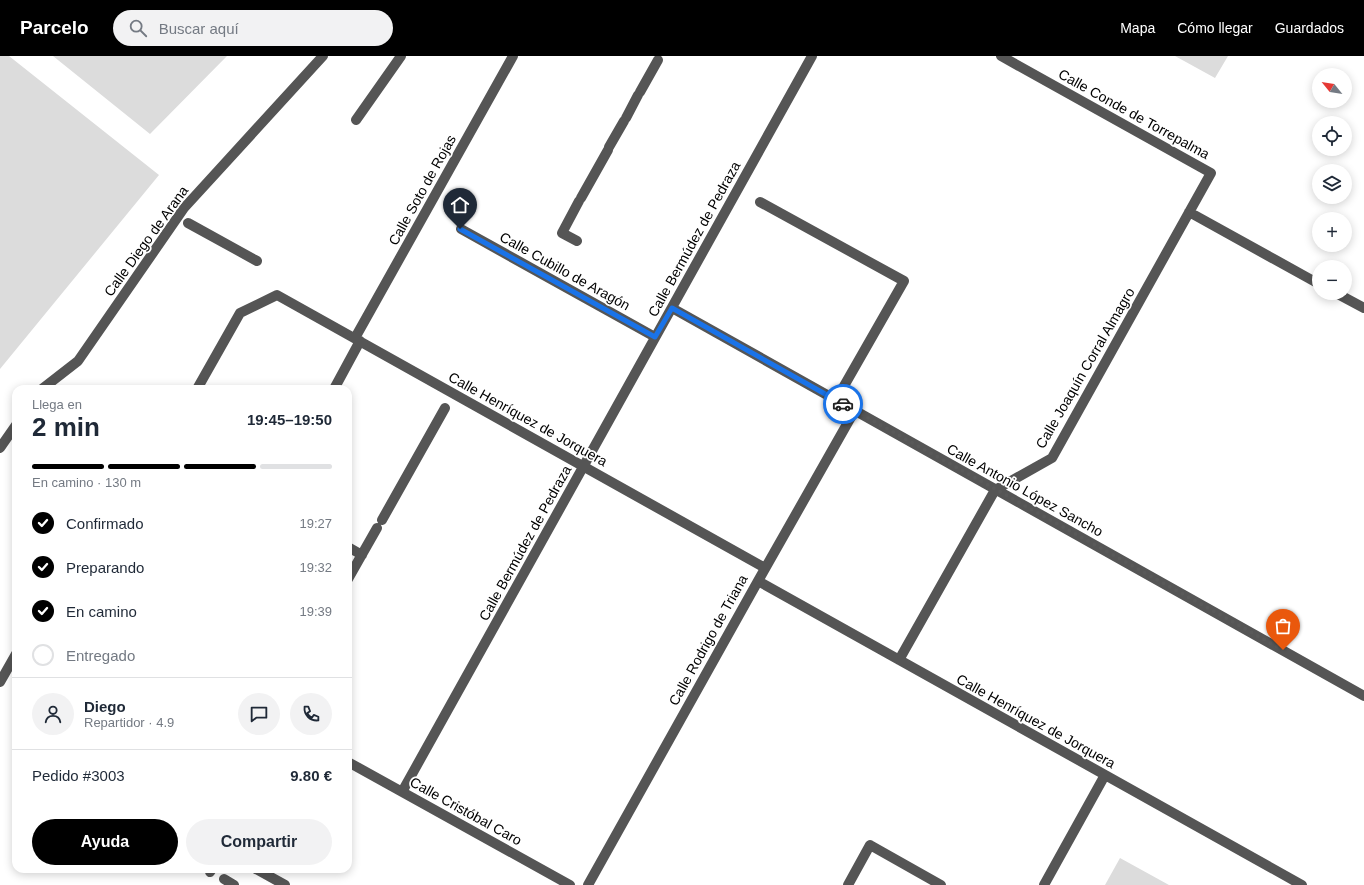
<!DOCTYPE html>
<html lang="es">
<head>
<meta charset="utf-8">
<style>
  body { margin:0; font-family:Arial,sans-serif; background:#f2f2f3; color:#1f2937; height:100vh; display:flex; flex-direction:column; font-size:15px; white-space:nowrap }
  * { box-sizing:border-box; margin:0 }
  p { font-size:13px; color:#747a83 }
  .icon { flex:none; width:22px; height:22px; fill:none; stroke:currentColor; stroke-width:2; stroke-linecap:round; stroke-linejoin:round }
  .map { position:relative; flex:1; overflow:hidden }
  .details { position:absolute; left:12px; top:329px; width:340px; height:488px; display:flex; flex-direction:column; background:#fff; border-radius:12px; box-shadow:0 2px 10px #0003 }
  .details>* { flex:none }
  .needle { width:26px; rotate:300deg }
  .buttons { position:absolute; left:1312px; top:12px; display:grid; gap:8px }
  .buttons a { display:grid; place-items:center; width:40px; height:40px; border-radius:50%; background:#fff; box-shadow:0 2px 10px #0003; font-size:20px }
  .pin { position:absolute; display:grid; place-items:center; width:34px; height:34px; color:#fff; margin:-41px -17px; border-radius:50% 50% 50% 0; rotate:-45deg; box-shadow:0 0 4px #0007 }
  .pin .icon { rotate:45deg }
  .courier { position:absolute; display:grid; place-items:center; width:40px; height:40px; margin:-20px; border:3px solid #1a73e8; border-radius:50%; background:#fff; color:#222; box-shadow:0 1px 5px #0007 }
  .head em { font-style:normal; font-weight:800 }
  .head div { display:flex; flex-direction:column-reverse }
  .head { display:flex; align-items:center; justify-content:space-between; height:68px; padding:0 20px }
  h1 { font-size:26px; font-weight:800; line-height:30px }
  .bar { display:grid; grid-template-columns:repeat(4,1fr); gap:6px 4px; align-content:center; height:48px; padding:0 20px }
  .bar i { height:5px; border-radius:3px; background:#e0e1e3 }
  .bar .selected { background:#000 }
  .bar p { grid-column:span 4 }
  .line { display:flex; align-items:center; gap:10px; padding:0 20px; border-top:1px solid #e0e1e3 }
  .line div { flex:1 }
  .round { display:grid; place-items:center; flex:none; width:42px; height:42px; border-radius:21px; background:#f2f2f3 }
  ol { padding:0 20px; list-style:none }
  li { display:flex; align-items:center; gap:12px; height:44px }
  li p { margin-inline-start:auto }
  li .icon { padding:4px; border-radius:50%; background:#000; color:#fff; stroke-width:4 }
  li:last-child { color:#747a83 }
  li i { width:22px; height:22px; border:2px solid #e0e1e3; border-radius:50% }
  .action { display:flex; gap:8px; margin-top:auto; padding:8px 20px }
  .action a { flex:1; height:46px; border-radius:24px; background:#000; color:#fff; font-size:16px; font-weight:800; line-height:46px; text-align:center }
  .action a+a { background:#f2f2f3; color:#1f2937 }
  header { display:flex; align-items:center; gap:24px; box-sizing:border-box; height:56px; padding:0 20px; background:#000; color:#fff }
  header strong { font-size:19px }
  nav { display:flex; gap:22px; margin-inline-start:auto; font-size:14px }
  .search { width:280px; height:36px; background:#f2f2f3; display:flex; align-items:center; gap:10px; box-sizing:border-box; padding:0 14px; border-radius:22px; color:#747a83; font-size:15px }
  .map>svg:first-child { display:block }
  .green { fill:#dcdcdc }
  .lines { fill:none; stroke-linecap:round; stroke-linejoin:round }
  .minor { stroke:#555; stroke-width:10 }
  .done { stroke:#595959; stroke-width:4; stroke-dasharray:0 7.2 }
  .route { stroke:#1a73e8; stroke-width:5 }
  .labels { text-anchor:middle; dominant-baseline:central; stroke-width:3.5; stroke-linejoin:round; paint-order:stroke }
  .street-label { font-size:14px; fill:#000; stroke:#fff }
</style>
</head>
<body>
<header>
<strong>Parcelo</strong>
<div class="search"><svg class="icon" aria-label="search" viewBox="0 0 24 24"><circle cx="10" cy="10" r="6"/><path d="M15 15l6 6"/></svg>Buscar aquí</div>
<nav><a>Mapa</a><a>Cómo llegar</a><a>Guardados</a></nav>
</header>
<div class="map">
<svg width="1364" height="829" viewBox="0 0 1364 829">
  <rect width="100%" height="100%" fill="#fff"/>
  <!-- green -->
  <path class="green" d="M0,0h9l150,119 -159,194z
    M53,0h174l-77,78z
    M1175,0h53l-13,22z
    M1120,802l49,27h-64z"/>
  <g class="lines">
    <!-- minor -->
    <path class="minor" d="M640,36l18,-32
      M626,62l12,-23
      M356,64l45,-64
      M609,91l15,-26
      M581,142l27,-48
      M760,146l144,79 -68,119
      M1189,156l130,72
      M188,167l69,38
      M461,173l194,108
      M577,185l-15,-8 17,-32
      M1336,237l28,15
      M672,252l692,388
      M355,282l158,-282
      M42,333l36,-28 106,-153 139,-152
      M197,333l43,-76 37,-18 488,273
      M334,333l26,-48
      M0,392l16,-23
      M382,464l63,-112
      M348,491l14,8
      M348,523l29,-51
      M758,525l544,304
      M899,604l96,-170 57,-32 159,-285 -210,-117
      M0,626l16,-28
      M348,706l222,123
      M402,736l410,-736
      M256,813l29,16
      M210,816l2,-3
      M224,823l10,6
      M588,829l170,-304 97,-171
      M848,829l22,-40 71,40
      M1044,829l61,-110"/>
  </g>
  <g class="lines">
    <!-- done -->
    <path class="done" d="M843,348l440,246"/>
    <!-- route -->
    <path class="route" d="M460,173l195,108 17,-29 171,96"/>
  </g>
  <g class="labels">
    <!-- street labels -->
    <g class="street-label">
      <text transform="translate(1134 58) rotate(29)">Calle Conde de Torrepalma</text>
      <text transform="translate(422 134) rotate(-61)">Calle Soto de Rojas</text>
      <text transform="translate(694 183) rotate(-61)">Calle Bermúdez de Pedraza</text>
      <text transform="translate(146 185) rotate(-54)">Calle Diego de Arana</text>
      <text transform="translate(565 215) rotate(29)">Calle Cubillo de Aragón</text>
      <text transform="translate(1085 312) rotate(-60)">Calle Joaquín Corral Almagro</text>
      <text transform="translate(528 363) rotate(29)">Calle Henríquez de Jorquera</text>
      <text transform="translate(1025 434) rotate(29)">Calle Antonio López Sancho</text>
      <text transform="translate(525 487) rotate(-61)">Calle Bermúdez de Pedraza</text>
      <text transform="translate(708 584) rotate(-61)">Calle Rodrigo de Triana</text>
      <text transform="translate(1036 665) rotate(29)">Calle Henríquez de Jorquera</text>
      <text transform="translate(466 755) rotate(29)">Calle Cristóbal Caro</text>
    </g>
  </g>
</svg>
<div class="buttons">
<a><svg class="needle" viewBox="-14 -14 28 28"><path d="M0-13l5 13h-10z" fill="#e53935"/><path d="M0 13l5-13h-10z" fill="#747a83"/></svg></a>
<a><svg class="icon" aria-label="locate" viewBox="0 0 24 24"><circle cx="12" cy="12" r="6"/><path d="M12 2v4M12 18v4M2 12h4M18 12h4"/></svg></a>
<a><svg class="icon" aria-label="layers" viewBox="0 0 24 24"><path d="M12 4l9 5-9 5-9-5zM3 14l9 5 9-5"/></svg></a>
<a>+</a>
<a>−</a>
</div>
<div class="pin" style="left:1283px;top:594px;background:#ea580c"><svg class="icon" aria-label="bag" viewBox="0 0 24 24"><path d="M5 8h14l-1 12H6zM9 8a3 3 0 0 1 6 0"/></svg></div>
<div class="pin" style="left:460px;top:173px;background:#1f2937"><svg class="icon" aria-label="home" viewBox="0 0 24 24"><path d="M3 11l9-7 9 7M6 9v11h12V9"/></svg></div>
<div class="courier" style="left:843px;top:348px"><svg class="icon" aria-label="car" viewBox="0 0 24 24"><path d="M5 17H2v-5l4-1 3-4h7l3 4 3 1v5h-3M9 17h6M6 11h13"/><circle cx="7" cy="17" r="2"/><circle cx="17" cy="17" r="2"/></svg></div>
<section class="details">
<div class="head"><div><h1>2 min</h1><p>Llega en</p></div><em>19:45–19:50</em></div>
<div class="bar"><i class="selected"></i><i class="selected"></i><i class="selected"></i><i></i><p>En camino · 130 m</p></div>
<ol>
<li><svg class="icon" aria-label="check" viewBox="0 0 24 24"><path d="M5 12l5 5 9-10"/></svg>Confirmado<p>19:27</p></li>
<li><svg class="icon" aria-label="check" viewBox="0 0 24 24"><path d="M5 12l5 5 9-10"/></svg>Preparando<p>19:32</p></li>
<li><svg class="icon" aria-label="check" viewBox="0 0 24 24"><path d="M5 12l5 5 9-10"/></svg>En camino<p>19:39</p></li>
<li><i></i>Entregado</li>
</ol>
<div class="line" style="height:72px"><a class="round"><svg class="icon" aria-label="person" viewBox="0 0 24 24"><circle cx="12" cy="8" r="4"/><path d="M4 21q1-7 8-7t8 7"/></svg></a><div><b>Diego</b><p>Repartidor · 4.9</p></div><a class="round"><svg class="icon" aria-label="chat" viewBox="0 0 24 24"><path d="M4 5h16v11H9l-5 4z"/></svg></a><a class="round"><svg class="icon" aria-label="phone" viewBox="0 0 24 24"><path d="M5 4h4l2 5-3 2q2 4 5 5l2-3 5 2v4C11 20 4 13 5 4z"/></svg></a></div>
<div class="line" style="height:52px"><div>Pedido #3003</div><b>9.80 €</b></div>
<div class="action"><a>Ayuda</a><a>Compartir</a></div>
</section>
</div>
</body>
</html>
